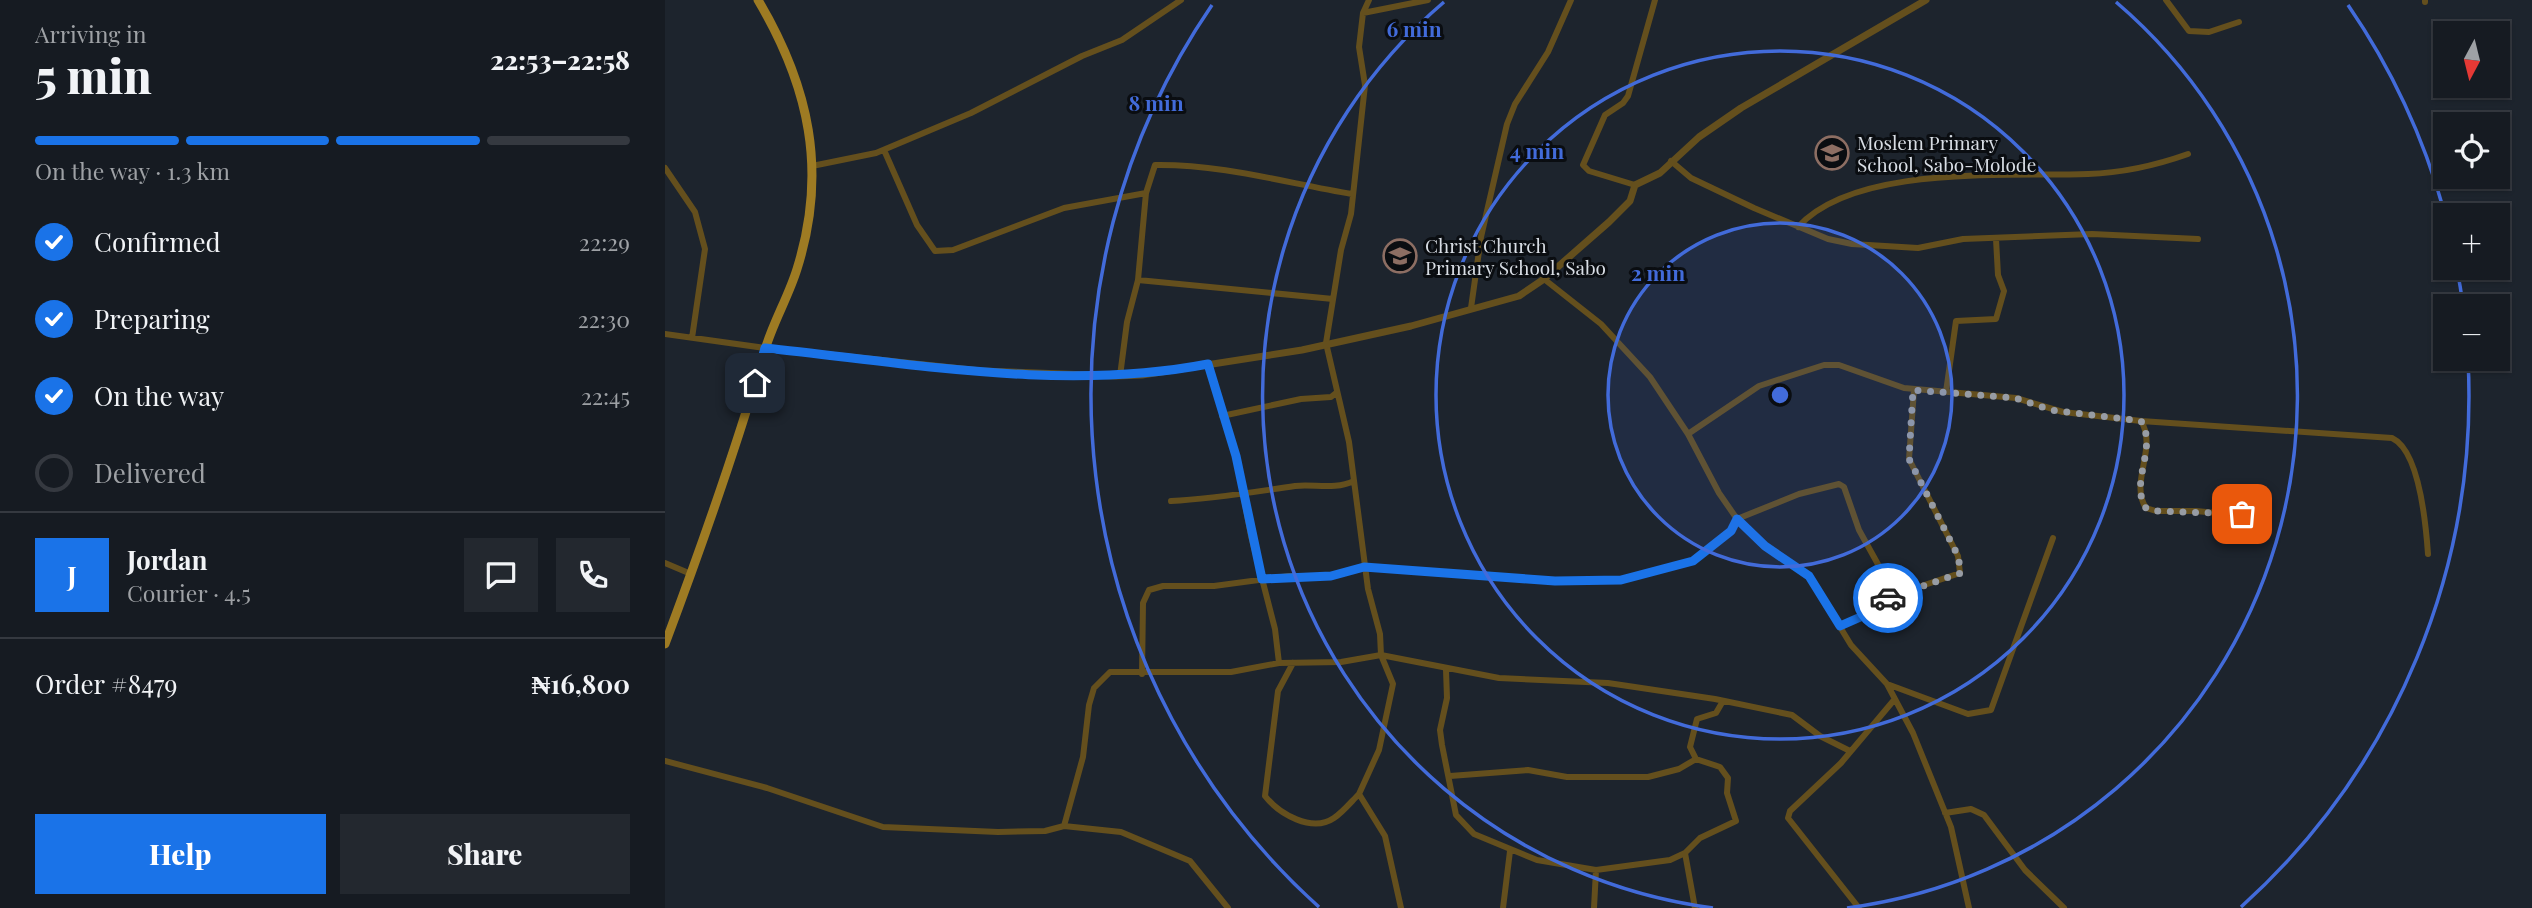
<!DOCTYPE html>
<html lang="en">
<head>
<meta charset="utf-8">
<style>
  body { margin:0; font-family:"Playfair Display",serif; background:#23282f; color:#f1f3f6; height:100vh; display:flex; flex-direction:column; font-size:26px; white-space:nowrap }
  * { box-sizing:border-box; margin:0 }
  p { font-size:23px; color:#9ea1a5 }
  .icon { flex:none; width:38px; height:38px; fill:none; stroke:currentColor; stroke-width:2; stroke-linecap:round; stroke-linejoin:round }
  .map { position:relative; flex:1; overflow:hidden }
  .side { display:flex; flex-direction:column; background:#161b22; width:665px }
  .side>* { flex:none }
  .needle { width:46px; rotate:187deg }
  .fabs { position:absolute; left:1768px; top:21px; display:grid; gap:14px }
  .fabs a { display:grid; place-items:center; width:77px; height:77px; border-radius:0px; background:#161b22; box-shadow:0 2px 5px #0004,0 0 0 2px #353940; font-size:35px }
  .pin { position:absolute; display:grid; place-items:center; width:60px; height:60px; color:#fff; margin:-30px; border-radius:14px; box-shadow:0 4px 10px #0006 }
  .courier { position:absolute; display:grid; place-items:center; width:70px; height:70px; margin:-35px; border:5px solid #1a73e8; border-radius:50%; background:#fff; color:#222; box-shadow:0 2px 9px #0007 }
  .overview em { font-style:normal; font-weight:800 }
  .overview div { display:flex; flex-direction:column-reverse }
  .overview { display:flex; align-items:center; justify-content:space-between; height:119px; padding:0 35px }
  h1 { font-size:46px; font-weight:800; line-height:52px }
  .bar { display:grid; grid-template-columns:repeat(4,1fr); gap:10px 7px; align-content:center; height:84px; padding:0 35px }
  .bar i { height:9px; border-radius:5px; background:#353940 }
  .bar .active { background:#1a73e8 }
  .bar p { grid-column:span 4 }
  .line { display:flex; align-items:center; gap:18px; padding:0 35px; border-top:2px solid #353940 }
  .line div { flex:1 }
  .round { display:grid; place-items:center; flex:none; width:74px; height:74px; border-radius:0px; background:#23282f }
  ol { padding:0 35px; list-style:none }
  li { display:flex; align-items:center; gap:21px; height:77px }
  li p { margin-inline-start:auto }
  li .icon { padding:7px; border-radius:50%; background:#1a73e8; color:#fff; stroke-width:4 }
  li:last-child { color:#9ea1a5 }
  li i { width:38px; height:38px; border:4px solid #353940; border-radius:50% }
  .primary-button { display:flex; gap:14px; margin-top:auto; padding:14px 35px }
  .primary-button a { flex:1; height:80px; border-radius:0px; background:#1a73e8; color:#fff; font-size:28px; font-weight:800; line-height:80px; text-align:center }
  .primary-button a+a { background:#23282f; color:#f1f3f6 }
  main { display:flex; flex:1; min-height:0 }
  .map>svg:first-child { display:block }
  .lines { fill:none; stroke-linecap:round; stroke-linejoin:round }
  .minor { stroke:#644f1d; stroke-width:6 }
  .tertiary { stroke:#644f1d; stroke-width:7 }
  .primary { stroke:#9e7b23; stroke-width:9 }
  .done { stroke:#979ca4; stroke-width:7; stroke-dasharray:0 12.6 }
  .route { stroke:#1a73e8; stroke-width:9 }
  .ring { fill:none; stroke:#426bda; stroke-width:3.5 }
  .labels { text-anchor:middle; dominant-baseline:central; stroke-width:6; stroke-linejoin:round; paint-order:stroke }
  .poi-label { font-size:19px; fill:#d8dde4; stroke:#0a0d11; text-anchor:start }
  .centre { fill:#426bda; stroke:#0a0d11; stroke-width:3.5 }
  .ring-label { font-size:21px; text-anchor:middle; font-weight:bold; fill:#426bda; stroke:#0a0d11; stroke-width:6; stroke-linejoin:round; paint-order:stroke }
</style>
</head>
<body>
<main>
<section class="side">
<div class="overview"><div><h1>5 min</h1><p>Arriving in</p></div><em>22:53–22:58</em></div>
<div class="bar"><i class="active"></i><i class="active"></i><i class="active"></i><i></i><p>On the way · 1.3 km</p></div>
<ol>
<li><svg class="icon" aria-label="check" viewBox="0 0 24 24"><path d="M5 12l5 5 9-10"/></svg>Confirmed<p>22:29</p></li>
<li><svg class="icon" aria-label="check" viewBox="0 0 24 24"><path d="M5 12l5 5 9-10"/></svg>Preparing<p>22:30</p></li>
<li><svg class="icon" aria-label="check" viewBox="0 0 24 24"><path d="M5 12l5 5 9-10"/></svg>On the way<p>22:45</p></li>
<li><i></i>Delivered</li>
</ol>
<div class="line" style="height:126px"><b class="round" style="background:#1a73e8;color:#fff">J</b><div><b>Jordan</b><p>Courier · 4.5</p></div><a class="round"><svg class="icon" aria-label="chat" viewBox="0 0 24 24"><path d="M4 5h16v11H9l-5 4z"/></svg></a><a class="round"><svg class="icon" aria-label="phone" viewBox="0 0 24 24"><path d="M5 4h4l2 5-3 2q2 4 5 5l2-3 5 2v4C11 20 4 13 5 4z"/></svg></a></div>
<div class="line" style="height:91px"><div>Order #8479</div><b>₦16,800</b></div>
<div class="primary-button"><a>Help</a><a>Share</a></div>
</section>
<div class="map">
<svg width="1867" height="908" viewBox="0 0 1867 908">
  <rect width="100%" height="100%" fill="#1d242d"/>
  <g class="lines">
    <!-- minor -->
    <path class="minor" d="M704,0l-6,13 -4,34 6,38 -14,129 -10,36 -15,93 23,99 19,147 12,45 1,21 12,29 -14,66 -20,44 26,42 16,72
      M1501,0l23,31 20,1 30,-10
      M1760,2v-2
      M698,13l65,-13
      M219,150l33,75 18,26 18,-1 111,-42 82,-15
      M1006,161l20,17 63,30 74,31 24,5 66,4 45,-9 129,-5 106,5
      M147,166l64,-13 95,-40 111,-57 40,-16 59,-40
      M0,168l30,44 10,37 -13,89
      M970,185l-46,-14 -6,-6 22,-50 18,-12 5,-7 27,-96
      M1133,227c57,-63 210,-50 290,-53 32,-1 69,-9 100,-20
      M879,279l57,45 49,53 38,57 31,59 18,26 28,27 44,30 42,69 36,39 26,49 38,94 18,81
      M473,280l195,19
      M806,308l10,-71 26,-113 8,-20 33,-52 23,-52
      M0,334l100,14
      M543,364l28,92 15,80 24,93 4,34
      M455,376l7,-54 11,-42 8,-87 9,-28c67,-1 131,18 197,29
      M1281,392l10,-71 40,-2 8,-28 -6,-16 -2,-36
      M557,416l79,-17 30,-2 5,-4
      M1476,421c17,27 -12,61 5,87l10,3h40l62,6
      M1023,434l71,-48 65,-21h15l65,23 112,10 47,14 78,9 251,17c28,13 34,88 36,116
      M506,501c42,-2 82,-9 124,-15 20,-2 40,4 59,-5
      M0,563l26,11
      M1175,626l25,-11 30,-20 65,-22 -2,-17 -49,-97 5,-69
      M628,663l-15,28 -13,105c14,18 47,37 69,22 9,-6 17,-16 25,-24
      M781,670l1,28 -7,32 2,15 14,70 18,19 63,26 59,10 74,-10 15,-7 15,-15 36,-17 -9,-28 1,-15 -8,-11 -24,-8 -6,-12 7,-28 19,-6 7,-12
      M477,674l1,-71 6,-13 14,-4h51l75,-10h42l33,-9 191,14 66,-1 72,-19 38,-30 6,-12 62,-25 40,-10 5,3 15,43 36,65
      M1222,684l81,30 23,-4 62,-172
      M0,761l102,27 116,39 115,5 47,-1 19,-5 57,6 69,29 38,47
      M785,776l78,-6 39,7h81l31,-8 17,-10
      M1280,813l26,-4 13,6 41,55 39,38
      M399,826l19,-69 6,-52 5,-17 16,-16h121l48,-9 62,-1 40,-7 118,23 109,5 107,16 77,16 28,21 30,15
      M1020,853l10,55
      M838,908l7,-57
      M929,908l2,-38
      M1194,908l-71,-90 2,-7 51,-48 53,-63"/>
    <!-- tertiary -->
    <path class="tertiary" d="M100,348l216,23 135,5 26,-1 160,-25 109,-24 108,-30 25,-17 65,-57 21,-21 5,-16 25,-12 39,-36 42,-29 185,-108"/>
    <!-- primary -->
    <path class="primary" d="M0,644c36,-96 70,-192 99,-291 8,-29 24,-55 33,-84 31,-98 12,-183 -39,-269"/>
  </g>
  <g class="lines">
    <!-- done -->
    <path class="done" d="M1223,598l73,-25 -3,-17 -49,-97 4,-69 102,8 36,12 90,11c17,27 -12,61 5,87l10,3 86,3"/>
    <!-- route -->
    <path class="route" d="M90,383l10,-35c145,15 298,44 443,16l28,92 26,123 69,-3 33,-9 191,14 66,-1 72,-19 38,-30 6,-12 28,27 44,30 31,50 25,-11 23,-17"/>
  </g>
  <!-- distance rings -->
  <circle cx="1115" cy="395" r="172" fill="#426bda" fill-opacity=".12"/>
  <g class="ring">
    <circle cx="1115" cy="395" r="172"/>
    <circle cx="1115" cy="395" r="344"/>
    <path d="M1048 908A517 517 0 0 1 779 2M1451 2A517 517 0 0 1 1182 908"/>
    <path d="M654 907A689 689 0 0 1 547 5M1683 5A689 689 0 0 1 1779 211M1792 269A689 689 0 0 1 1798 305M1803 359A689 689 0 0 1 1576 907"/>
  </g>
  <!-- icons -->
  <defs>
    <symbol id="school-ring" viewBox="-11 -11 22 22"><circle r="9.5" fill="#0a0d11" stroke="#8d6e63" stroke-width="1.5"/><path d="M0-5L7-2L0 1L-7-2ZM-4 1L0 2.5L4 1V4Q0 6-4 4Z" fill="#8d6e63"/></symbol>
  </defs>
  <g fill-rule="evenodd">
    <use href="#school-ring" x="1148" y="134" width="38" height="38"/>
    <use href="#school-ring" x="716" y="237" width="38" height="38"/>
  </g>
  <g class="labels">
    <!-- poi labels -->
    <g class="poi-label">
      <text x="1192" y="142">Moslem Primary<tspan x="1192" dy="22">School, Sabo-Molode</tspan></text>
      <text x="760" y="245">Christ Church<tspan x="760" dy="22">Primary School, Sabo</tspan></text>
    </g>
  </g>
  <circle cx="1115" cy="395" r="10" class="centre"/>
  <g class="ring-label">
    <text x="749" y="37">6 min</text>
    <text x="491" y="111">8 min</text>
    <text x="872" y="159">4 min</text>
    <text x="993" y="281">2 min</text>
  </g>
</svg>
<div class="fabs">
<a><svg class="needle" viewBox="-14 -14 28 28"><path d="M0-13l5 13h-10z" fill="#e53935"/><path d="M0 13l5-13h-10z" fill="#9ea1a5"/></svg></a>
<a><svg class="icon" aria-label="locate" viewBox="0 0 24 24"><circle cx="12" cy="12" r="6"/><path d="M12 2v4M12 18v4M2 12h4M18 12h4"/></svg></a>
<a>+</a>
<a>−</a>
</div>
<div class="pin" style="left:1577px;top:514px;background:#ea580c"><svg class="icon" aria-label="bag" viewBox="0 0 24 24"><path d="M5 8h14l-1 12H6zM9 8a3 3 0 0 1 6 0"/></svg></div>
<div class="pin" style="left:90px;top:383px;background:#1f2937"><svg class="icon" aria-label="home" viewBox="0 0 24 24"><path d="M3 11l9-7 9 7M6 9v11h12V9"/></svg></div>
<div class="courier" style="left:1223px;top:598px"><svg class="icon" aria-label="car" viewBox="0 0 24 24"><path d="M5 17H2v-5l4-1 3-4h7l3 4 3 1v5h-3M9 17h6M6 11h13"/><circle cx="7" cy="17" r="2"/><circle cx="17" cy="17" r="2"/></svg></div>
</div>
</main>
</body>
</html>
